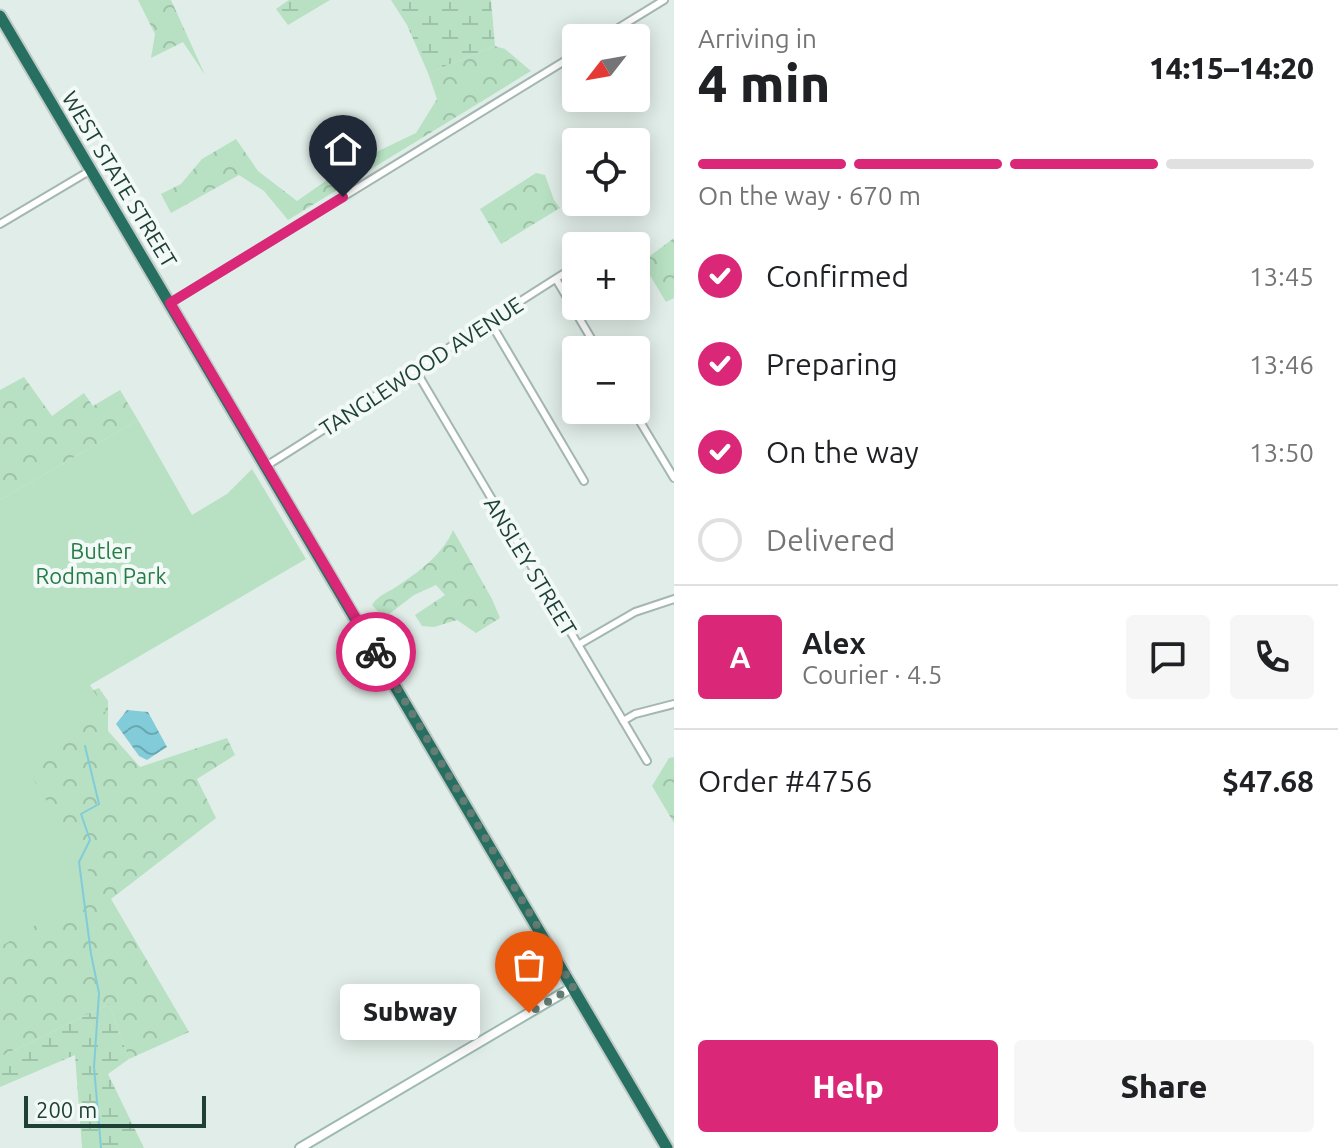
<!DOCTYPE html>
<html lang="en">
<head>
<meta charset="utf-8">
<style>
  body { margin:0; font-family:Ubuntu,sans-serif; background:#f6f6f6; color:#202124; height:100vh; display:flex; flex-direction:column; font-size:30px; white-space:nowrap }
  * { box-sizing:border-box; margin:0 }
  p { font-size:26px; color:#757577 }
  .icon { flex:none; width:44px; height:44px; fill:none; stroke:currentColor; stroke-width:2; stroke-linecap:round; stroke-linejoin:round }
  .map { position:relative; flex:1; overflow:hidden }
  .panel { display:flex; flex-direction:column; background:#fff; width:664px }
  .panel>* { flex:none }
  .needle { width:52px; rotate:239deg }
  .controls { position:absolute; left:562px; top:24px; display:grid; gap:16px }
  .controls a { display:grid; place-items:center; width:88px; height:88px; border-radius:8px; background:#fff; box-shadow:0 4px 20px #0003; font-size:40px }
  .scale { position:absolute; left:24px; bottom:20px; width:182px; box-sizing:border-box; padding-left:8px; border:4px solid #1f4037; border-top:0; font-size:22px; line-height:28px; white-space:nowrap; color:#1f4037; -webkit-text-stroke:6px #f2f9f6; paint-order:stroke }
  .pin { position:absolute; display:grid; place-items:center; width:68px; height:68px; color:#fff; margin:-82px -34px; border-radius:50% 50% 50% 0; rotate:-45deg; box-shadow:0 0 8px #0007 }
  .pin .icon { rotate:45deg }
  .courier { position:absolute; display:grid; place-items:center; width:80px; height:80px; margin:-40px; border:6px solid #db2777; border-radius:50%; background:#fff; color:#222; box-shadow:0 2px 10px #0007 }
  .bubble { position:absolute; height:56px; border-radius:8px; background:#fff; box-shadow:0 4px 20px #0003; font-size:26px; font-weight:800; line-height:56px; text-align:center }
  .overview em { font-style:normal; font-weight:800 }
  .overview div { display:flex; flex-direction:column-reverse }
  .overview { display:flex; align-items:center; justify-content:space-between; height:136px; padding:0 24px }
  h1 { font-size:52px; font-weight:800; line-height:60px }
  .bar { display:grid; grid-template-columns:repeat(4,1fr); gap:12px 8px; align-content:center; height:96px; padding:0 24px }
  .bar i { height:10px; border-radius:6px; background:#e0e0e0 }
  .bar .current { background:#db2777 }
  .bar p { grid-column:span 4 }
  .line { display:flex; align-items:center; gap:20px; padding:0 24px; border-top:2px solid #e0e0e0 }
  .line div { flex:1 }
  .round { display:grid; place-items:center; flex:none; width:84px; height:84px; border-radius:8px; background:#f6f6f6 }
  ol { padding:0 24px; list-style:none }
  li { display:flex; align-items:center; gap:24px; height:88px }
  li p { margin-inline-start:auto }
  li .icon { padding:8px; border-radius:50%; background:#db2777; color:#fff; stroke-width:4 }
  li:last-child { color:#757577 }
  li i { width:44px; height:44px; border:4px solid #e0e0e0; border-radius:50% }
  .cta { display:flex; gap:16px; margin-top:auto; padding:16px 24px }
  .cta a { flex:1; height:92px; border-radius:8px; background:#db2777; color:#fff; font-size:32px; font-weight:800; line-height:92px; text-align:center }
  .cta a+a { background:#f6f6f6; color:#202124 }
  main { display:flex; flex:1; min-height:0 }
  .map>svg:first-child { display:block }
  .forest { fill:url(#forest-crowns) }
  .wetland { fill:url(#wetland-marsh) }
  .green { fill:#b7e1c2 }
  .water { fill:url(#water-waves) }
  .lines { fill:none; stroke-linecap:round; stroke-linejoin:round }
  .stream { stroke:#82ccd9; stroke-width:2 }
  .street-casing { stroke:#a3b6af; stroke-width:10 }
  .secondary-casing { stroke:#9ebab0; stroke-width:12 }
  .highway-casing { stroke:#c0cac7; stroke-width:15 }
  .street { stroke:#fff; stroke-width:6 }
  .secondary { stroke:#fff; stroke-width:8 }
  .highway { stroke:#277061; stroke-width:11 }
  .done { stroke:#637d75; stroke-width:8; stroke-dasharray:0 14.4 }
  .route { stroke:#db2777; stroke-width:10 }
  .labels { text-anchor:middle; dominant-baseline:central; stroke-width:8; stroke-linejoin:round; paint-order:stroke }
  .street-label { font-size:22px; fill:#1f4037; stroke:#f2f9f6 }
  .park-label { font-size:22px; fill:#247c46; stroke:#f2f9f6 }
</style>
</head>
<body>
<main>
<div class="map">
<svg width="674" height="1148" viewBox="0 0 674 1148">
  <defs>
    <pattern id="forest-crowns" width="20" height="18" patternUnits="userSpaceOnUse" patternTransform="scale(2)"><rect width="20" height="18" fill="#b7e1c2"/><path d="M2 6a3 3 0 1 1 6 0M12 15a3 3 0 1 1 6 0" fill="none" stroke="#9dc2a7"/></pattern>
    <pattern id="wetland-marsh" width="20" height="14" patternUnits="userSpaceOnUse" patternTransform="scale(2)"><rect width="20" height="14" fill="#b7e1c2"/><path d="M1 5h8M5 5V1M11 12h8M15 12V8" fill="none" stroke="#9dc2a7"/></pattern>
    <pattern id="water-waves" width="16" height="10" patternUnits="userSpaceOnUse" patternTransform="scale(2)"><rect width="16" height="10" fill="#82ccd9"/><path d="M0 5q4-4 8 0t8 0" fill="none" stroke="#6aa7b1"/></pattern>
  </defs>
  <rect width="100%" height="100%" fill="#e1ede8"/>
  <!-- forest -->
  <path class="forest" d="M138,0h33l34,75 -22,-33 -32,16 4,-24z
    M495,46l10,3 26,22 -243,149 -24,-29 -25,-16 -68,38 -10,-19 20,-10 21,-25 34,-20 22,32 39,30 50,-35 69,-33 21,-34 -9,-26z
    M536,173l9,2 9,25 6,8 -59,36 -21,-35z
    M674,238v60l-8,4 -24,-40z
    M24,377l28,39 32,-23 9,13 27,-16 18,30 -138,80v-110z
    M453,530l39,69 8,19 -24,15 -19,-13 -23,7 -12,-1 -7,-11 30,-20 -9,-10 -22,10 -30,23 -12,-13c6,-10 17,-13 27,-20 21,-14 44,-31 54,-55z
    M99,688l9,13v30l32,36 87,-29 8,17 -38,24 19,39 -105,81 78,133 -60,27 -20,-55 -109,53v-312l75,-48z
    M674,757v66l-22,-37 17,-28z"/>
  <!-- wetland -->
  <path class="wetland" d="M289,0h41l-42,25 -12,-16z
    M391,0h100l4,46 -67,27 -21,-48z
    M109,1004l20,55 -21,15 36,74h-62l-7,-93 -75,32v-30z"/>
  <!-- green -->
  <path class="green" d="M138,420l54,95 35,-21 25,-25 54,90 -216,126 16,26 -84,49 76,127 -98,60v-447z"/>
  <!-- water -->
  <path class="water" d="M127,710l21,2 19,35 -20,13 -8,-4 -23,-32z"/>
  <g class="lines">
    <!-- stream -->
    <path class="stream" d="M85,746l14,58 -18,10 9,26 -11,22 12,92 8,39 -5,74 7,81"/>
    <defs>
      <path id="street" d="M602,38l62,-38
        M0,224l91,-54
        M556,279l42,71
        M170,303l406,-249
        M489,320l95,161
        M416,371l231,390
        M633,410l41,68
        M266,466c105,-65 205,-135 310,-200
        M578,645l57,-33 39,-13
        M623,721l12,-7 39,-10"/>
      <path id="secondary" d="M300,1148l273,-161"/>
      <path id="highway" d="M0,16l667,1132"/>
    </defs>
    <!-- street casing -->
    <use href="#street" class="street-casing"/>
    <!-- secondary casing -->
    <use href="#secondary" class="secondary-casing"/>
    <!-- highway casing -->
    <use href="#highway" class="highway-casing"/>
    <!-- street -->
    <use href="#street" class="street"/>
    <!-- secondary -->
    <use href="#secondary" class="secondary"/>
    <!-- highway -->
    <use href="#highway" class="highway"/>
  </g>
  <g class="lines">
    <!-- done -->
    <path class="done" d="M376,652l197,335 -44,26"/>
    <!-- route -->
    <path class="route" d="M343,197l-173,106 206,349"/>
  </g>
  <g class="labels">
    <!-- street labels -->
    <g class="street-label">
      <text transform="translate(120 179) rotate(59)">WEST STATE STREET</text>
      <text transform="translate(421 366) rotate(-33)">TANGLEWOOD AVENUE</text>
      <text transform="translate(531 566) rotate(59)">ANSLEY STREET</text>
    </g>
    <!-- park labels -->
    <g class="park-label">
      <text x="101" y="550">Butler<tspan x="101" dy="25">Rodman Park</tspan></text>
    </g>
  </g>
</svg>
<div class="controls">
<a><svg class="needle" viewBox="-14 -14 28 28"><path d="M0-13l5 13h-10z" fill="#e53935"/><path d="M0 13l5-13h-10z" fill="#757577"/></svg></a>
<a><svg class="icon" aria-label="locate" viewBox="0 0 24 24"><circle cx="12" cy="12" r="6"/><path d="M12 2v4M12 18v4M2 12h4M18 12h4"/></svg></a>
<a>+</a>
<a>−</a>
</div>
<div class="scale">200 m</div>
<div class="pin" style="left:529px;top:1013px;background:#ea580c"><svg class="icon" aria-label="bag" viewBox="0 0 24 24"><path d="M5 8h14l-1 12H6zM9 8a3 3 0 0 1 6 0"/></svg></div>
<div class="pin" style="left:343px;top:197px;background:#1f2937"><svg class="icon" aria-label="home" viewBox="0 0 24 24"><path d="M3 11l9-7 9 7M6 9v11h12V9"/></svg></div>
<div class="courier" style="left:376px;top:652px"><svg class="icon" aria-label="bike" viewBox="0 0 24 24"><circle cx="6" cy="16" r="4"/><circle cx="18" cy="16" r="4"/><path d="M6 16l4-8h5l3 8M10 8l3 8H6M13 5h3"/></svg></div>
<div class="bubble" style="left:340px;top:984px;width:140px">Subway</div>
</div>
<section class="panel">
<div class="overview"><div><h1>4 min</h1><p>Arriving in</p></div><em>14:15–14:20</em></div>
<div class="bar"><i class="current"></i><i class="current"></i><i class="current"></i><i></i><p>On the way · 670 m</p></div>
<ol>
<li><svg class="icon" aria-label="check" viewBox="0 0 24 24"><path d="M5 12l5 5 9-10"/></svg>Confirmed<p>13:45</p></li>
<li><svg class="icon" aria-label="check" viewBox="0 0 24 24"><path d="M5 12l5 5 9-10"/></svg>Preparing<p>13:46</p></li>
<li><svg class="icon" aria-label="check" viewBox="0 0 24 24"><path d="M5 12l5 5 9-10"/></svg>On the way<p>13:50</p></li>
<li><i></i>Delivered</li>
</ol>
<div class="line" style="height:144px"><b class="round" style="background:#db2777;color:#fff">A</b><div><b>Alex</b><p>Courier · 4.5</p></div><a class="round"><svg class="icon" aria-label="chat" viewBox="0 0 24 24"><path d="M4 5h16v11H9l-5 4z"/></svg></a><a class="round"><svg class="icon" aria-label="phone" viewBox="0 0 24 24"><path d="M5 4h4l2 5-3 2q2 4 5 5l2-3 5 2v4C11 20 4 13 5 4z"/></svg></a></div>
<div class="line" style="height:104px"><div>Order #4756</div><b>$47.68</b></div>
<div class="cta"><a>Help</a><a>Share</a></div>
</section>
</main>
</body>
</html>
